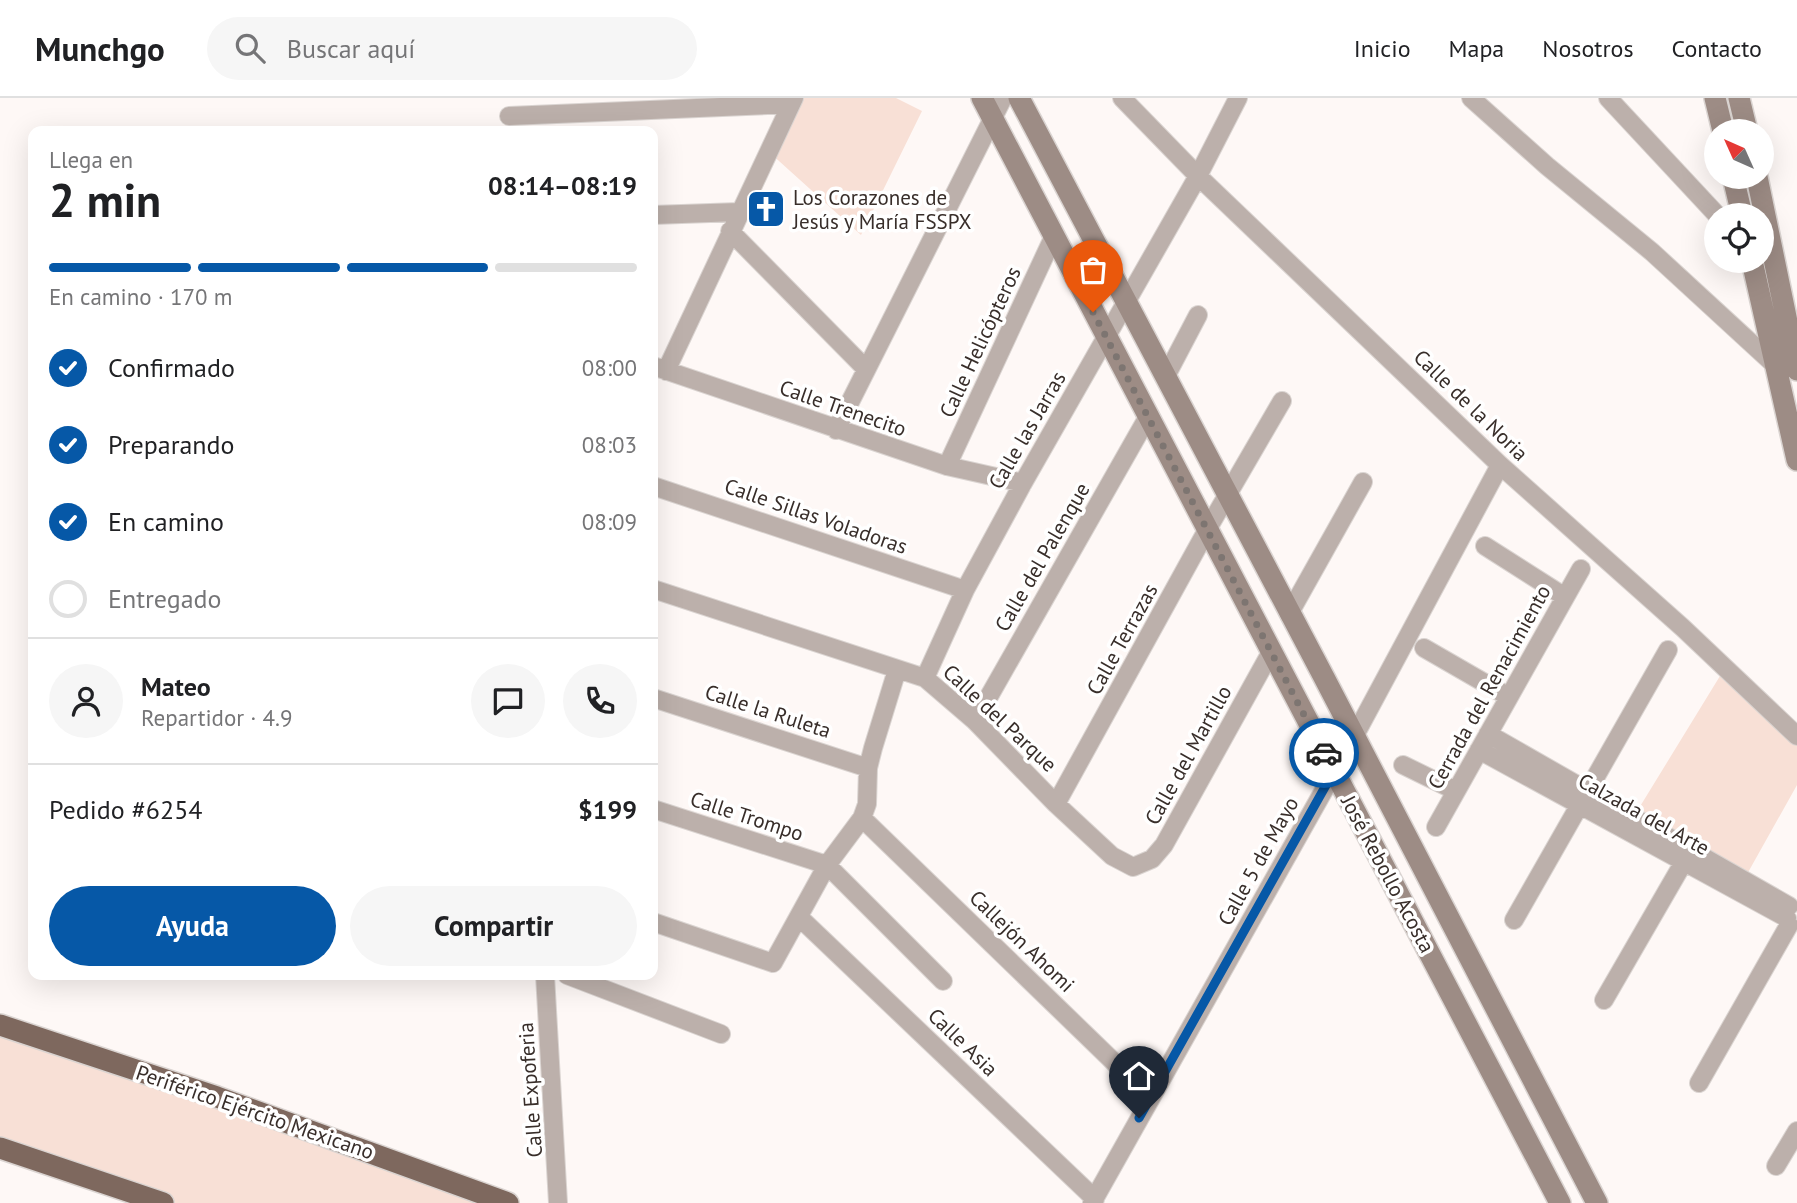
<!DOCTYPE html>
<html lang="es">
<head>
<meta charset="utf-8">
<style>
  body { margin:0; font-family:"PT Sans",sans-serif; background:#f6f6f6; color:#202124; height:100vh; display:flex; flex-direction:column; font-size:26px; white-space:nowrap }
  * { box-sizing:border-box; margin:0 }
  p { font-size:23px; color:#757577 }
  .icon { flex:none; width:38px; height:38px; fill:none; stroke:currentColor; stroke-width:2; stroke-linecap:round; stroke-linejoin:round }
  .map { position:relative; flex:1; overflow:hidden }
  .drawer { position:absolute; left:28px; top:28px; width:630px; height:854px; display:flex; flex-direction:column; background:#fff; border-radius:14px; box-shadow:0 7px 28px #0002 }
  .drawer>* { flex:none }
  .needle { width:46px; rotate:315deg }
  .tools { position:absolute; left:1704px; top:21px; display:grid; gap:14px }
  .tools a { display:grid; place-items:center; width:70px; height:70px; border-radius:50%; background:#fff; box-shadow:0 7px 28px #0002; font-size:35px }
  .pin { position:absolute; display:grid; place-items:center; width:60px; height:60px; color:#fff; margin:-72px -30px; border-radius:50% 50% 50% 0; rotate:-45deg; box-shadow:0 0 7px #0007 }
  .pin .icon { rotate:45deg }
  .courier { position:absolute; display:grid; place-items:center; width:70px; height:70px; margin:-35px; border:5px solid #0658a7; border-radius:50%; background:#fff; color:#222; box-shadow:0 2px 9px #0007 }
  .overview em { font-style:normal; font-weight:800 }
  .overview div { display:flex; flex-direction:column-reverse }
  .overview { display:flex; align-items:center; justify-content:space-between; height:119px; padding:0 21px }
  h1 { font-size:46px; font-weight:800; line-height:52px }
  .bar { display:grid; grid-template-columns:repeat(4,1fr); gap:10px 7px; align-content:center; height:84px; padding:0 21px }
  .bar i { height:9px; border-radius:5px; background:#e0e0e0 }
  .bar .on { background:#0658a7 }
  .bar p { grid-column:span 4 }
  .line { display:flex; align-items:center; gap:18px; padding:0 21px; border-top:2px solid #e0e0e0 }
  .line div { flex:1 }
  .round { display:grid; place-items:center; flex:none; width:74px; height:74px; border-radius:37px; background:#f6f6f6 }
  ol { padding:0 21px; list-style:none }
  li { display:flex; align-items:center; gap:21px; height:77px }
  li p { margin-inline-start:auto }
  li .icon { padding:7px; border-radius:50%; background:#0658a7; color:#fff; stroke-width:4 }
  li:last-child { color:#757577 }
  li i { width:38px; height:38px; border:4px solid #e0e0e0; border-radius:50% }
  .button { display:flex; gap:14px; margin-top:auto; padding:14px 21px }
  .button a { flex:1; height:80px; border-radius:42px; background:#0658a7; color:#fff; font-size:28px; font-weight:800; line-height:80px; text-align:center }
  .button a+a { background:#f6f6f6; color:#202124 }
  header { display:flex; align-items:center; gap:42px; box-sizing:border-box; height:98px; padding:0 35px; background:#fff; border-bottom:2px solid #e0e0e0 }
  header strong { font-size:33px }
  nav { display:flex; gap:38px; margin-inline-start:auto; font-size:24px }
  .search { width:490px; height:63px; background:#f6f6f6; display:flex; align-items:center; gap:18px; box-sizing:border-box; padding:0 24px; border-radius:38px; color:#757577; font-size:26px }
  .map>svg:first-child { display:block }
  .green { fill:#f8e0d6 }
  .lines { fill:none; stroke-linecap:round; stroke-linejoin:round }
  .minor-casing { stroke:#dad4d1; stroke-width:20 }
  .secondary-casing { stroke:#dad4d1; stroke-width:24 }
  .trunk-casing { stroke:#dad4d1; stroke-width:24 }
  .minor { stroke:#bcb0ab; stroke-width:18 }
  .secondary { stroke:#9d8c85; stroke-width:21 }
  .trunk { stroke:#7e685e; stroke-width:21 }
  .done { stroke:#7d7571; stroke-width:7; stroke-dasharray:0 12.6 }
  .route { stroke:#0658a7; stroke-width:9 }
  .labels { text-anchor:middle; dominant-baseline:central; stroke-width:7; stroke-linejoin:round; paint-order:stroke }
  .poi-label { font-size:21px; fill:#382e2a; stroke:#fff; text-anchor:start }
  .street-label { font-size:21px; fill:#382e2a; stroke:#fff }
</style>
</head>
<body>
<header>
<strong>Munchgo</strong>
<div class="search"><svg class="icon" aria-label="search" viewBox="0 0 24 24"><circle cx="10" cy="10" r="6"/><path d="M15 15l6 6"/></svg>Buscar aquí</div>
<nav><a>Inicio</a><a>Mapa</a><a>Nosotros</a><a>Contacto</a></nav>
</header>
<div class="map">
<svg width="1797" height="1105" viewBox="0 0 1797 1105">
  <rect width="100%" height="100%" fill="#fef8f6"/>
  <!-- green -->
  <path class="green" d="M794,0h102l26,13 -61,124 -92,-83z
    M1720,578l77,67v42l-51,91 -110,-63z
    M0,935l192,64 295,106h-312l-24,-8 -151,-56z"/>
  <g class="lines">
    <defs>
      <path id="minor" d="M1122,0l76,78 302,289 183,163 114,108
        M1471,0l76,68 105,86 124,114 3,1
        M1608,0l109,117
        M509,18l282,-12
        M653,117l86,-3
        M730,133l136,138
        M653,268l294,100 76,17
        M666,273l128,-273
        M1166,278l32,-61
        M836,332l167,-332
        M947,368l106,-228
        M653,388l312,104
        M1485,448l80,51
        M653,491l272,89 50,43 81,83 56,52 21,11 19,-8 12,-14 107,-193
        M1289,516l74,-132
        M1424,550l85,49
        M925,580l40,-88 58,-107 175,-307 40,-78
        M653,600l215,70
        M975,623l174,-306
        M1488,636l301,172
        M1479,652l308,168
        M1403,667l53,26
        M1056,706l151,-274 75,-129
        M653,711l174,56 116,116
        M862,720l289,280
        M1436,729l145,-258
        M799,819l296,282
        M1514,822l154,-270
        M653,824l120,41 54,-98 35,-47 5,-14 1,-36 5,-20 24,-78
        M545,877l13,228
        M567,877l154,59
        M1604,902l85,-147
        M1699,985l90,-158
        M1776,1068l21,-35
        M1092,1105l263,-468 145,-270"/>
      <path id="secondary" d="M982,0l578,1105
        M1019,0c194,368 388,735 578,1105
        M1715,0l8,33
        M1739,0l8,33
        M1733,79l9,38
        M1757,79l40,193
        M1752,163l45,199"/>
      <path id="trunk" d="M0,927l217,72 291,106
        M0,1050l163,55"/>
    </defs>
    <!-- minor casing -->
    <use href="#minor" class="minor-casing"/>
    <!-- secondary casing -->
    <use href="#secondary" class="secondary-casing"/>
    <!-- trunk casing -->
    <use href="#trunk" class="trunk-casing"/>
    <!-- minor -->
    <use href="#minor" class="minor"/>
    <!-- secondary -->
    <use href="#secondary" class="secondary"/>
    <!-- trunk -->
    <use href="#trunk" class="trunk"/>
  </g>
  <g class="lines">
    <!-- done -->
    <path class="done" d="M1093,214l231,441"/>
    <!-- route -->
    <path class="route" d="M1139,1020l195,-347 -10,-18"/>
  </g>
  <!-- icons -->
  <defs>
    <symbol id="church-square" viewBox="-11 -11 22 22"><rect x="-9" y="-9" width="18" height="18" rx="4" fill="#0658a7" stroke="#fff"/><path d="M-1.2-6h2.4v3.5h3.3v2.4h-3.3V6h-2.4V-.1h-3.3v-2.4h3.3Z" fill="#fff"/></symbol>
  </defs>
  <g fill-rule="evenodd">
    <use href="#church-square" x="744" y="89" width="44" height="44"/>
  </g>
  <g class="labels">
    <!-- poi labels -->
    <g class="poi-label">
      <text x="793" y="99">Los Corazones de<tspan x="793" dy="24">Jesús y María FSSPX</tspan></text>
    </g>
    <!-- street labels -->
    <g class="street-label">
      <text transform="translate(980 244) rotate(-65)">Calle Helicópteros</text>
      <text transform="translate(1471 307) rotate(44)">Calle de la Noria</text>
      <text transform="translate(843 310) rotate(19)">Calle Trenecito</text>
      <text transform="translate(1027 332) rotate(-60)">Calle las Jarras</text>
      <text transform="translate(816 418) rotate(19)">Calle Sillas Voladoras</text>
      <text transform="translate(1042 459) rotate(-60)">Calle del Palenque</text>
      <text transform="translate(1122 541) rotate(-61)">Calle Terrazas</text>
      <text transform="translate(1489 589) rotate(-61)">Cerrada del Renacimiento</text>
      <text transform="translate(768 613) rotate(18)">Calle la Ruleta</text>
      <text transform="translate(1000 620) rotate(43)">Calle del Parque</text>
      <text transform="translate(1188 657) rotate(-61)">Calle del Martillo</text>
      <text transform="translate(1644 716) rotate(29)">Calzada del Arte</text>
      <text transform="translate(747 718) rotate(18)">Calle Trompo</text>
      <text transform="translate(1258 763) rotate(-61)">Calle 5 de Mayo</text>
      <text transform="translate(1388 776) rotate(62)">José Rebollo Acosta</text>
      <text transform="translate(1022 843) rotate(44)">Callejón Ahomi</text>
      <text transform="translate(963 944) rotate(44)">Calle Asia</text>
      <text transform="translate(530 992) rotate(-94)">Calle Expoferia</text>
      <text transform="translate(255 1014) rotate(19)">Periférico Ejército Mexicano</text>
    </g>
  </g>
</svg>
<div class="tools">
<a><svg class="needle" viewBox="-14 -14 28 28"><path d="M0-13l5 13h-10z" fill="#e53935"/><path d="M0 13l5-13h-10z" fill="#757577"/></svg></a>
<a><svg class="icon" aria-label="locate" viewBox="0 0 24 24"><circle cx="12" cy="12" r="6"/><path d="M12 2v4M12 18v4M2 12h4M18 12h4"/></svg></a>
</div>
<div class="pin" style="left:1093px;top:214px;background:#ea580c"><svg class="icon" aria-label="bag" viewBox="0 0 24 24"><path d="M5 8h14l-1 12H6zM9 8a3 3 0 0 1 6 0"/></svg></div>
<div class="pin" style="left:1139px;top:1020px;background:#1f2937"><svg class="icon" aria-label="home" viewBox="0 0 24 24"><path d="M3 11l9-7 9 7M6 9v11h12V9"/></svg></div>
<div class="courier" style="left:1324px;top:655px"><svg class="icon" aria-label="car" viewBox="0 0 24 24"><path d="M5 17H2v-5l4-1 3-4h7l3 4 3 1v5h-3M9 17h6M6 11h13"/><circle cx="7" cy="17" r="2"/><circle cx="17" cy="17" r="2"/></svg></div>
<section class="drawer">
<div class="overview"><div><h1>2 min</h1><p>Llega en</p></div><em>08:14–08:19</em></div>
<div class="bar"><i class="on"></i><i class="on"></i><i class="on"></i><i></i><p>En camino · 170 m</p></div>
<ol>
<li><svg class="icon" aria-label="check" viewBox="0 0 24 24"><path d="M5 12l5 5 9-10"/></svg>Confirmado<p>08:00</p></li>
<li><svg class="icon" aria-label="check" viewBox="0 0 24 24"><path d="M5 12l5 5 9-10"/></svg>Preparando<p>08:03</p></li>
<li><svg class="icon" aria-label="check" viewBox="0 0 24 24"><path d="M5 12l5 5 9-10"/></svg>En camino<p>08:09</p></li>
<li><i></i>Entregado</li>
</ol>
<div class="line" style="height:126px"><a class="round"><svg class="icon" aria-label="person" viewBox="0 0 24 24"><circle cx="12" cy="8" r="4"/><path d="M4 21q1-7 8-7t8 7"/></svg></a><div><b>Mateo</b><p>Repartidor · 4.9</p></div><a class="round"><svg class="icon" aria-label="chat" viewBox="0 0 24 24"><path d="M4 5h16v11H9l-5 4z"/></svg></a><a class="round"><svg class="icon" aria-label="phone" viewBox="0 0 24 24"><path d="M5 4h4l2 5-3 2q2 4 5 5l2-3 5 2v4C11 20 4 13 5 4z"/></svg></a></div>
<div class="line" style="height:91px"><div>Pedido #6254</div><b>$199</b></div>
<div class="button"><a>Ayuda</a><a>Compartir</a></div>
</section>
</div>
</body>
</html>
